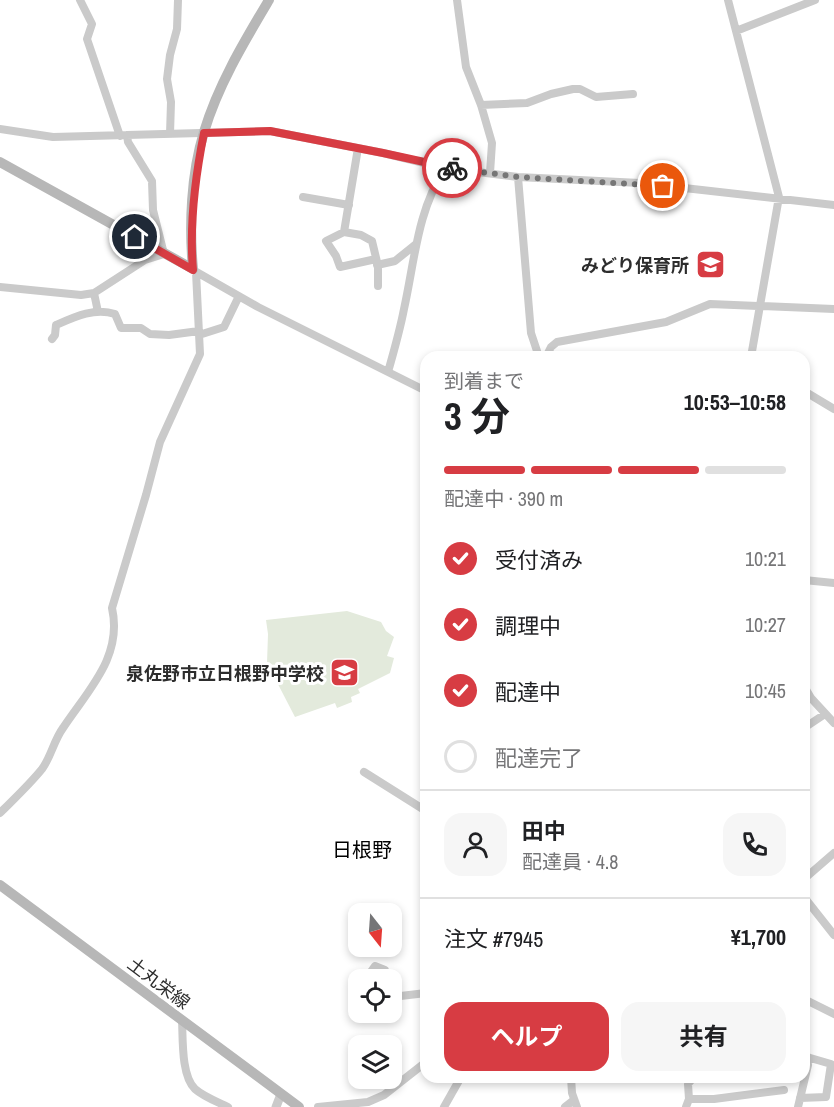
<!DOCTYPE html>
<html lang="ja">
<head>
<meta charset="utf-8">
<style>
  body { margin:0; font-family:"Archivo Narrow","Noto Sans JP",sans-serif; background:#f6f6f6; color:#202124; height:100vh; display:flex; flex-direction:column; font-size:22px; white-space:nowrap }
  * { box-sizing:border-box; margin:0 }
  p { font-size:20px; color:#757577 }
  .icon { flex:none; width:33px; height:33px; fill:none; stroke:currentColor; stroke-width:2; stroke-linecap:round; stroke-linejoin:round }
  .map { position:relative; flex:1; overflow:hidden }
  .side { position:absolute; left:420px; top:351px; width:390px; height:732px; display:flex; flex-direction:column; background:#fff; border-radius:18px; box-shadow:0 3px 9px #0003 }
  .side>* { flex:none }
  .needle { width:39px; rotate:163deg }
  .tools { position:absolute; left:348px; top:903px; display:grid; gap:12px }
  .tools a { display:grid; place-items:center; width:54px; height:54px; border-radius:12px; background:#fff; box-shadow:0 3px 9px #0003; font-size:30px }
  .pin { position:absolute; display:grid; place-items:center; width:51px; height:51px; color:#fff; margin:-26px; border:3px solid #fff; border-radius:50%; box-shadow:0 2px 6px #0007 }
  .courier { position:absolute; display:grid; place-items:center; width:60px; height:60px; margin:-30px; border:4px solid #d73c43; border-radius:50%; background:#fff; color:#222; box-shadow:0 2px 8px #0007 }
  .overview em { font-style:normal; font-weight:700 }
  .overview div { display:flex; flex-direction:column-reverse }
  .overview { display:flex; align-items:center; justify-content:space-between; height:102px; padding:0 24px }
  h1 { font-size:39px; font-weight:700; line-height:45px }
  .bar { display:grid; grid-template-columns:repeat(4,1fr); gap:9px 6px; align-content:center; height:72px; padding:0 24px }
  .bar i { height:8px; border-radius:4px; background:#e0e0e0 }
  .bar .on { background:#d73c43 }
  .bar p { grid-column:span 4 }
  .line { display:flex; align-items:center; gap:15px; padding:0 24px; border-top:2px solid #e0e0e0 }
  .line div { flex:1 }
  .round { display:grid; place-items:center; flex:none; width:63px; height:63px; border-radius:18px; background:#f6f6f6 }
  ol { padding:0 24px; list-style:none }
  li { display:flex; align-items:center; gap:18px; height:66px }
  li p { margin-inline-start:auto }
  li .icon { padding:6px; border-radius:50%; background:#d73c43; color:#fff; stroke-width:4 }
  li:last-child { color:#757577 }
  li i { width:33px; height:33px; border:3px solid #e0e0e0; border-radius:50% }
  .action { display:flex; gap:12px; margin-top:auto; padding:12px 24px }
  .action a { flex:1; height:69px; border-radius:18px; background:#d73c43; color:#fff; font-size:24px; font-weight:700; line-height:69px; text-align:center }
  .action a+a { background:#f6f6f6; color:#202124 }
  .map>svg:first-child { display:block }
  .green { fill:#e3eadc }
  .lines { fill:none; stroke-linecap:round; stroke-linejoin:round }
  .minor { stroke:#cacaca; stroke-width:8 }
  .tertiary { stroke:#cacaca; stroke-width:9 }
  .secondary { stroke:#b7b7b7; stroke-width:10 }
  .done { stroke:#767676; stroke-width:6; stroke-dasharray:0 10.8 }
  .route { stroke:#d73c43; stroke-width:8 }
  .labels { text-anchor:middle; dominant-baseline:central; stroke-width:6; stroke-linejoin:round; paint-order:stroke }
  .poi-label { font-size:18px; font-weight:bold; fill:#2d2d2d; stroke:#fff; text-anchor:end }
  .street-label { font-size:18px; fill:#2d2d2d; stroke:#fff }
  .neighbourhood-label { font-size:20px; fill:#000; stroke:#fff }
</style>
</head>
<body>
<div class="map">
<svg width="834" height="1107" viewBox="0 0 834 1107">
  <rect width="100%" height="100%" fill="#fff"/>
  <!-- green -->
  <path class="green" d="M347,611l34,11 5,9 8,6 -7,19 7,2 -4,15 -32,16 2,4 -9,4 1,5 -15,6 -2,-5 -40,14 -28,-54 1,-29 -2,-14z"/>
  <g class="lines">
    <!-- minor -->
    <path class="minor" d="M80,0l12,24 -5,15 33,97
      M457,0l9,67 15,38 11,38 -2,30
      M728,0l51,197 -28,160
      M736,31l79,-31
      M481,105l46,-2 24,-9 22,-5h7l16,8 37,-3
      M0,129l53,8 217,-6 113,22 62,15 73,9 122,6 194,22
      M170,134l1,-32 -4,-23 3,-24 7,-26 1,-29
      M358,148l-14,84 17,3 11,6 6,25v20
      M518,177l13,156 8,24
      M303,197l46,8
      M344,232l-18,9 10,15 4,11 36,-8
      M377,265l18,-4 21,-17
      M193,270l65,37 168,84
      M0,287l81,8 13,-2 51,-33 19,-6 -11,-44 -1,-29 -24,-39 -1,-7
      M94,293l4,19
      M199,335l25,-8 15,-31
      M52,339l3,-4 1,-10c18,-8 39,-18 59,-11l6,14h20l9,6 19,1 30,-4
      M546,357l5,-10 6,-5 109,-20 44,-18 124,5
      M388,372c6,-21 12,-42 16,-63 11,-50 13,-97 41,-141
      M804,391l30,18
      M804,580l30,3
      M804,686l7,12 23,25
      M804,728l21,-14
      M364,772l62,39
      M0,813c14,-14 30,-29 42,-44 9,-12 12,-29 21,-41 25,-38 60,-71 49,-120l34,-113 14,-53 40,-88 -4,-82
      M804,879l30,-26
      M804,897l30,38
      M365,980l10,-14 10,4 1,10
      M358,989v2
      M392,997l34,-4
      M804,999l30,15
      M182,1020c1,18 -1,56 13,69 9,8 23,13 33,18
      M571,1077l1,16 5,14
      M800,1098l26,-1 5,-33 -24,-7
      M689,1099h25l70,-9
      M318,1107l50,-5 16,-7 42,-33
      M444,1107l17,-30
      M565,1107l9,-7
      M686,1107l3,-8 -1,-15 6,-7
      M798,1107l10,-42 -4,-24"/>
    <!-- tertiary -->
    <path class="tertiary" d="M276,1107l5,-13"/>
    <!-- secondary -->
    <path class="secondary" d="M0,162l193,107
      M193,269c-4,-43 -2,-95 11,-137 14,-47 40,-90 65,-132
      M0,885l299,222"/>
  </g>
  <g class="lines">
    <!-- done -->
    <path class="done" d="M452,168l66,9 145,9"/>
    <!-- route -->
    <path class="route" d="M135,237l58,33c-4,-47 2,-92 11,-137l66,-2 113,22 69,15"/>
  </g>
  <!-- icons -->
  <defs>
    <symbol id="school-square" viewBox="-11 -11 22 22"><rect x="-9" y="-9" width="18" height="18" rx="4" fill="#d73c43" stroke="#fff"/><path d="M0-5L7-2L0 1L-7-2ZM-4 1L0 2.5L4 1V4Q0 6-4 4Z" fill="#fff"/></symbol>
  </defs>
  <g fill-rule="evenodd">
    <use href="#school-square" x="694" y="248" width="33" height="33"/>
    <use href="#school-square" x="328" y="656" width="33" height="33"/>
  </g>
  <g class="labels">
    <!-- poi labels -->
    <g class="poi-label">
      <text x="689" y="265">みどり保育所</text>
      <text x="324" y="673">泉佐野市立日根野中学校</text>
    </g>
    <!-- street labels -->
    <g class="street-label">
      <text transform="translate(159 983) rotate(37)">土丸栄線</text>
    </g>
    <!-- neighbourhood labels -->
    <g class="neighbourhood-label">
      <text x="362" y="849">日根野</text>
    </g>
  </g>
</svg>
<div class="tools">
<a><svg class="needle" viewBox="-14 -14 28 28"><path d="M0-13l5 13h-10z" fill="#e53935"/><path d="M0 13l5-13h-10z" fill="#757577"/></svg></a>
<a><svg class="icon" aria-label="locate" viewBox="0 0 24 24"><circle cx="12" cy="12" r="6"/><path d="M12 2v4M12 18v4M2 12h4M18 12h4"/></svg></a>
<a><svg class="icon" aria-label="layers" viewBox="0 0 24 24"><path d="M12 4l9 5-9 5-9-5zM3 14l9 5 9-5"/></svg></a>
</div>
<div class="pin" style="left:663px;top:186px;background:#ea580c"><svg class="icon" aria-label="bag" viewBox="0 0 24 24"><path d="M5 8h14l-1 12H6zM9 8a3 3 0 0 1 6 0"/></svg></div>
<div class="pin" style="left:135px;top:237px;background:#1f2937"><svg class="icon" aria-label="home" viewBox="0 0 24 24"><path d="M3 11l9-7 9 7M6 9v11h12V9"/></svg></div>
<div class="courier" style="left:452px;top:168px"><svg class="icon" aria-label="bike" viewBox="0 0 24 24"><circle cx="6" cy="16" r="4"/><circle cx="18" cy="16" r="4"/><path d="M6 16l4-8h5l3 8M10 8l3 8H6M13 5h3"/></svg></div>
<section class="side">
<div class="overview"><div><h1>3 分</h1><p>到着まで</p></div><em>10:53–10:58</em></div>
<div class="bar"><i class="on"></i><i class="on"></i><i class="on"></i><i></i><p>配達中 · 390 m</p></div>
<ol>
<li><svg class="icon" aria-label="check" viewBox="0 0 24 24"><path d="M5 12l5 5 9-10"/></svg>受付済み<p>10:21</p></li>
<li><svg class="icon" aria-label="check" viewBox="0 0 24 24"><path d="M5 12l5 5 9-10"/></svg>調理中<p>10:27</p></li>
<li><svg class="icon" aria-label="check" viewBox="0 0 24 24"><path d="M5 12l5 5 9-10"/></svg>配達中<p>10:45</p></li>
<li><i></i>配達完了</li>
</ol>
<div class="line" style="height:108px"><a class="round"><svg class="icon" aria-label="person" viewBox="0 0 24 24"><circle cx="12" cy="8" r="4"/><path d="M4 21q1-7 8-7t8 7"/></svg></a><div><b>田中</b><p>配達員 · 4.8</p></div><a class="round"><svg class="icon" aria-label="phone" viewBox="0 0 24 24"><path d="M5 4h4l2 5-3 2q2 4 5 5l2-3 5 2v4C11 20 4 13 5 4z"/></svg></a></div>
<div class="line" style="height:78px"><div>注文 #7945</div><b>¥1,700</b></div>
<div class="action"><a>ヘルプ</a><a>共有</a></div>
</section>
</div>
</body>
</html>
